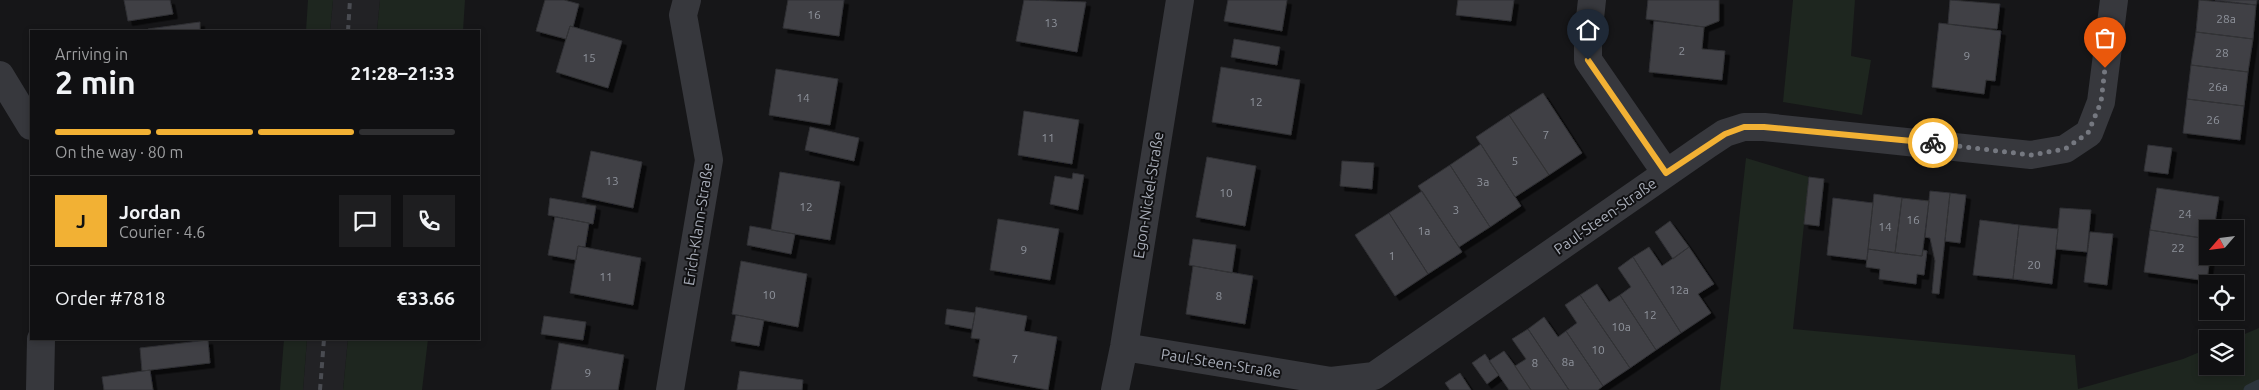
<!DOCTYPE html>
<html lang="en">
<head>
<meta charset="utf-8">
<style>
  body { margin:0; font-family:Ubuntu,sans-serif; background:#1e1e20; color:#f1f3f6; height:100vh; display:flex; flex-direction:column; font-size:19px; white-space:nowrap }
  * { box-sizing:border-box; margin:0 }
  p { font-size:16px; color:#9c9d9f }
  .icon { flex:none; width:28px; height:28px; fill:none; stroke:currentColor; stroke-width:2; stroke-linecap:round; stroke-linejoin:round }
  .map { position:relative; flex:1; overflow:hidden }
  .details { position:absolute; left:30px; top:30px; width:450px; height:310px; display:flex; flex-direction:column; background:#101012; border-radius:0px; box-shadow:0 2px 8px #0003,0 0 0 1px #303032 }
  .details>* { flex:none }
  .needle { width:32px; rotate:242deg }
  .fabs { position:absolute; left:2199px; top:220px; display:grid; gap:10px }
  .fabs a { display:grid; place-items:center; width:45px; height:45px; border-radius:0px; background:#101012; box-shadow:0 2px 8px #0003,0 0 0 1px #303032; font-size:25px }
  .pin { position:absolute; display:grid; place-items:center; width:42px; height:42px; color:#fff; margin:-51px -21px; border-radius:50% 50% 50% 0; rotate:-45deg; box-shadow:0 0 5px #0007 }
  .pin .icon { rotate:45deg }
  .courier { position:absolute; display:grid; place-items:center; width:50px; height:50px; margin:-25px; border:4px solid #f2b134; border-radius:50%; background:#fff; color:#222; box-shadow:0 1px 6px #0007 }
  .head em { font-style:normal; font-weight:600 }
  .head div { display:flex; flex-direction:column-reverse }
  .head { display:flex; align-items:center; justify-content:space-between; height:85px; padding:0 25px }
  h1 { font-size:32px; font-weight:600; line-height:38px }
  .bar { display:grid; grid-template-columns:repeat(4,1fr); gap:8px 5px; align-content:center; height:60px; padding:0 25px }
  .bar i { height:6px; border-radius:4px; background:#303032 }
  .bar .selected { background:#f2b134 }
  .bar p { grid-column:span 4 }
  .line { display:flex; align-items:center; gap:12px; padding:0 25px; border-top:1px solid #303032 }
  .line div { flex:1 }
  .round { display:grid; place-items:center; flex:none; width:52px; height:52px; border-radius:0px; background:#1e1e20 }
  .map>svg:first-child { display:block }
  .built { fill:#222225 }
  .green { fill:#1e261f }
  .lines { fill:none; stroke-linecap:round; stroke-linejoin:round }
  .stream { stroke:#2c353c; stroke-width:11 }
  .building { fill:#404145; stroke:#303034; filter:url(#shadow) }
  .minor { stroke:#37383d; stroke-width:28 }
  .rail { stroke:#4a4c52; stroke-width:4; stroke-dasharray:6 5; stroke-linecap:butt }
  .done { stroke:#757880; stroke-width:5; stroke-dasharray:0 9 }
  .route { stroke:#f2b134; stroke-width:6 }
  .labels { text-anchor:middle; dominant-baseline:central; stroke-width:4; stroke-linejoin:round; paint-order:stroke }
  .number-label { font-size:12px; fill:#8e929b }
  .street-label { font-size:15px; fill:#a8adb8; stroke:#111113 }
</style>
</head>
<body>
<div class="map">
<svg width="2259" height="390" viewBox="0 0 2259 390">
  <defs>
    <filter id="shadow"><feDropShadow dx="4.5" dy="4.5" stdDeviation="0" flood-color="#0009"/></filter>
  </defs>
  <rect width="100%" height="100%" fill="#161618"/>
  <!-- built -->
  <path class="built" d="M333,0h47l-3,31h-47z
    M307,339h41l-5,51h-40z"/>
  <!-- green -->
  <path class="green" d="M308,0h25l-3,31h-24z
    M380,0h85l-2,31h-86z
    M1793,0h62l-4,56 20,4 -9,55 -79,-13z
    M1746,158l63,19 -16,152 282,26 3,34 105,-30 24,-10 1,17h27v-27h-2l26,-11v62h-539z
    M284,339h23l-4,51h-23z
    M348,339h80l-6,51h-79z"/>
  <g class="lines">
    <!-- stream -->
    <path class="stream" d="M2249,390l10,-5"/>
  </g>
  <!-- building -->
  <path class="building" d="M124,0h46l3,14 -45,7z
    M545,0h19l15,4 -6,23 -3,-1 -4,13 -30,-8z
    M788,0h56l-5,36 -56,-8z
    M1024,0l62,2 -9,50 -61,-11z
    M1228,0h59l-5,31 -58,-10z
    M1458,0h56l-3,21 -55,-6z
    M1648,0h71v21l-15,6 -58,-8z
    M1950,0l50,4 -3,25 -49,-5z
    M2199,0l57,5 -3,34 -57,-7z
    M2215,0h42l-1,5z
    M1654,21l50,6 -2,22 23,2 -3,29 -73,-8z
    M200,22v9h-51l-1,-2z
    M1939,23l62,8 -6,50 -9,-1 -2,14 -52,-7z
    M570,26l52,15 -14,47 -52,-16z
    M2196,32l57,7 -5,33 -57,-7z
    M1234,39l46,8 -3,18 -46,-8z
    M2191,65l57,7 -4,34 -57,-7z
    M1221,67l79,13 -9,55 -79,-13z
    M776,69l62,10 -8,46 -61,-10z
    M1543,93l39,60 -33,22 -40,-60z
    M2187,99l57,7 -4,34 -57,-7z
    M1024,111l55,9 -7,44 -54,-9z
    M1509,115l40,60 -34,22 -39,-60z
    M810,127l49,11 -5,23 -49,-11z
    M1481,144l40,62 -31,21 -40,-62z
    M2148,145l24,3 -4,26 -24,-3z
    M591,151l51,11 -9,46 -51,-11z
    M1207,157l49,9 -11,60 -49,-9z
    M1342,161l32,2 -2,26 -32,-3z
    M1450,165l40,62 -31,20 -41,-61z
    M780,172l60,10 -10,58 -59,-10z
    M1073,173l11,2 -6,35 -28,-6 5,-28 17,3z
    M1809,177l15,2 -5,47 -15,-2z
    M2157,188l62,9 -5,32h-6v10l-58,-9z
    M1422,191l40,61 -34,22 -39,-61z
    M1930,191l20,2 -11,101 -7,-1 3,-32 -5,-23 -5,-1z
    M1950,193l16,2 -6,48 -15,-2z
    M1874,194l28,4 -7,55 -27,-4z
    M550,198l46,8 -3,18 -45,-9z
    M1833,198l40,5 -6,57 -40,-5z
    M1902,198l27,3 -7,55 -27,-3z
    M2060,208l31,2 -4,42 -31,-3z
    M1389,213l39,61 -33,22 -40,-61z
    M555,217l34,6 -4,24 -7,-1 -2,14 -28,-5z
    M998,219l61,10 -9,51 -60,-10z
    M1980,220l39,5 -6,54 -40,-4z
    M1670,221l19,26 -16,12 -18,-27z
    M2019,225l39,4 -6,55 -39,-5z
    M750,226l45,8 -4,20 -44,-9z
    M2150,230l58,9v17h2l-3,25 -63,-9z
    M2090,232l23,2 -6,51 -23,-3z
    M1193,239l43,6 -4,28 -43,-8z
    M578,246l63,12 -8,47 -63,-12z
    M1649,247l13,19 27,-19 25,37 -16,10 13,19 -30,20 -48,-76z
    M1868,249l54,7 1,-6 4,1 -3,24 -7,-1 -1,10 -37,-5 1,-10 -14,-2z
    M1633,257l48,76 -25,17 -36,-55 11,-8 -13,-19z
    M741,261l66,13 -9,53 -66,-13z
    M1193,266l60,10 -8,48 -59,-10z
    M1597,284l12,18 11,-7 36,55 -26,18 -50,-73z
    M1580,295l50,73 -27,18 -37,-55 11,-8 -12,-18z
    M976,307l51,9 -3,15 33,6 -9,53 -75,-14 7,-37 -9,-1z
    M947,309l28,4 -3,16 -27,-5z
    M736,315l28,5 -5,26 -28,-5z
    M544,316l42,6 -3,18 -42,-6z
    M1544,317l14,20 8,-6 37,55 -5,4h-29l-41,-61z
    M1528,329l41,61h-38l-16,-24 11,-7 -14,-20z
    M208,340l2,23 -68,8 -2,-23z
    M559,343l65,12 -6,35h-67z
    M1504,351l11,15 16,24h-22l-20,-29z
    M1485,354l14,21 -12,9 -15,-21z
    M150,370l3,20h-49l-2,-13z
    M740,371l63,9 -1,10h-65z
    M1460,373l11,17h-21l-5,-7z"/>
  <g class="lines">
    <!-- minor -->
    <path class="minor" d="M1592,0l-4,36v24l78,113
      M0,75l31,51
      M1124,347l207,34 43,-5 333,-231 18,-12 19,-6h20l267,28 34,-6 24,-16 12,-31 13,-102
      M40,390l1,-51
      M670,390l39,-230 -26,-145 4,-15
      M1115,390l9,-43 56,-347"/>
    <!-- rail -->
    <path class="rail" d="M348,31l2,-31
      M320,390l4,-51"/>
  </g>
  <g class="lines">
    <!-- done -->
    <path class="done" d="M1933,143l98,12 34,-6 23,-16 13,-31 4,-34"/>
    <!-- route -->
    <path class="route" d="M1588,60l78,113 59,-39 19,-7h20l169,16"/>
  </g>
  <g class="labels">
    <!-- number labels -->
    <g class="number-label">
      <text x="814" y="14">16</text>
      <text x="2226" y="18">28a</text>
      <text x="1051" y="22">13</text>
      <text x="1682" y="50">2</text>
      <text x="2222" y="52">28</text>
      <text x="1967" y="55">9</text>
      <text x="589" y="57">15</text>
      <text x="2218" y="86">26a</text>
      <text x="803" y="97">14</text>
      <text x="1256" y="101">12</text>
      <text x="2213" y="119">26</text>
      <text x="1546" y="134">7</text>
      <text x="1048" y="137">11</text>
      <text x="1515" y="160">5</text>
      <text x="612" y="180">13</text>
      <text x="1483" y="181">3a</text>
      <text x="1226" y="192">10</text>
      <text x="806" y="206">12</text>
      <text x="1456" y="209">3</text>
      <text x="2185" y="213">24</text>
      <text x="1913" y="219">16</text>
      <text x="1885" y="226">14</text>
      <text x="1424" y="230">1a</text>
      <text x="2178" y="247">22</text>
      <text x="1024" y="249">9</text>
      <text x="1392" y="255">1</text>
      <text x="2034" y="264">20</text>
      <text x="606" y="276">11</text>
      <text x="1679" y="289">12a</text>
      <text x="769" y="294">10</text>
      <text x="1219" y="295">8</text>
      <text x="1650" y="314">12</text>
      <text x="1621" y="326">10a</text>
      <text x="1598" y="349">10</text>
      <text x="1015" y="358">7</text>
      <text x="1568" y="361">8a</text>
      <text x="1535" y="362">8</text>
      <text x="588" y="372">9</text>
    </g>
    <!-- street labels -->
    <g class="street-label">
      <text transform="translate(1148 195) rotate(-81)">Egon-Nickel-Straße</text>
      <text transform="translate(1605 216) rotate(-35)">Paul-Steen-Straße</text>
      <text transform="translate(698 224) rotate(-81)">Erich-Klann-Straße</text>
      <text transform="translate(1221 363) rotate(9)">Paul-Steen-Straße</text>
    </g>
  </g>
</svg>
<div class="fabs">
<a><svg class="needle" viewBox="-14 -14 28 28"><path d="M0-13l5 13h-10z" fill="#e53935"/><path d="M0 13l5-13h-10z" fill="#9c9d9f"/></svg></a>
<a><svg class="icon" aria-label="locate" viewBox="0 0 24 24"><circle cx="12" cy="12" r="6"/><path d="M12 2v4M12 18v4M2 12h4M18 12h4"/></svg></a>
<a><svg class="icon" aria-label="layers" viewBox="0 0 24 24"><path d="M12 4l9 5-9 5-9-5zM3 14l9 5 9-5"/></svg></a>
</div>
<div class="pin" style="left:2105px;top:68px;background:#ea580c"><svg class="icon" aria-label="bag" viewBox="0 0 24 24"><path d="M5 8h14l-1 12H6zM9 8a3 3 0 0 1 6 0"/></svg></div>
<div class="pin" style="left:1588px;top:60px;background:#1f2937"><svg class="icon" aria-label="home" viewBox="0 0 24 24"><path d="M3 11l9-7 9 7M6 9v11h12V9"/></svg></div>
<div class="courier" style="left:1933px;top:143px"><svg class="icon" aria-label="bike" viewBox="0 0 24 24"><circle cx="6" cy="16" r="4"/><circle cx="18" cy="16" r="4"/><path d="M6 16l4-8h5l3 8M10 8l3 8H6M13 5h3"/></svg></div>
<section class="details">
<div class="head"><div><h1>2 min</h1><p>Arriving in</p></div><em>21:28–21:33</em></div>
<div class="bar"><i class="selected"></i><i class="selected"></i><i class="selected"></i><i></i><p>On the way · 80 m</p></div>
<div class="line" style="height:90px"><b class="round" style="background:#f2b134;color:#111">J</b><div><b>Jordan</b><p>Courier · 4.6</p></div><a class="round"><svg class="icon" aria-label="chat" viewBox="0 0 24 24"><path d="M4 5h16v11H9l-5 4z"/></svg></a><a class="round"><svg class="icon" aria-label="phone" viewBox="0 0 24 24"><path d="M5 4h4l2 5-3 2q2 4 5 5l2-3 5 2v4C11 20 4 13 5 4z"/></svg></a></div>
<div class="line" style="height:65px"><div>Order #7818</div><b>€33.66</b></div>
</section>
</div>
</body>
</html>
